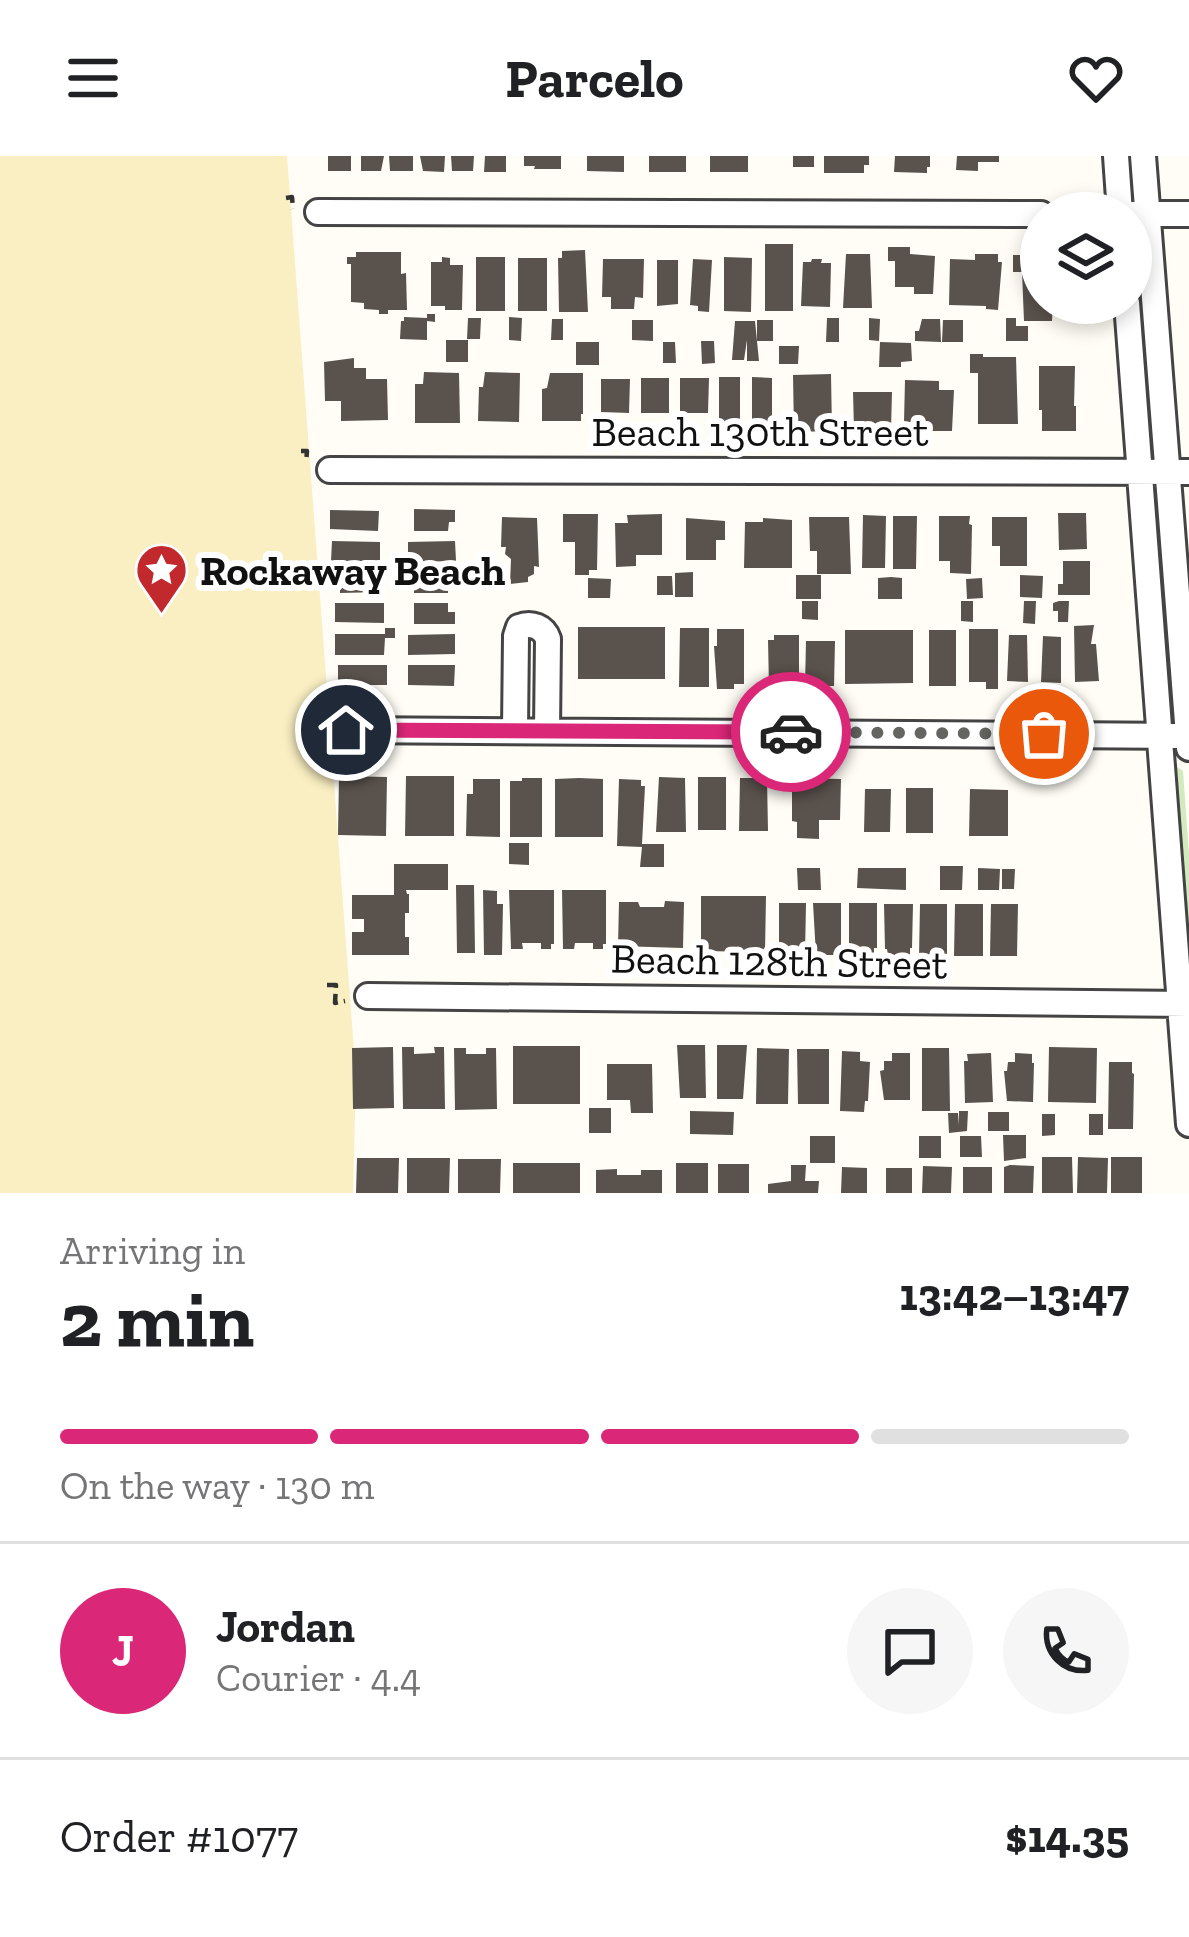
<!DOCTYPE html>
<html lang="en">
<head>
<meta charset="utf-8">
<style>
  body { margin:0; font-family:"Zilla Slab",serif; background:#f6f6f6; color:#202124; height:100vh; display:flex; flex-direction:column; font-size:45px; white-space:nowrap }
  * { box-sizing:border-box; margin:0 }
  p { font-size:39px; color:#757577 }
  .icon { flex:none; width:66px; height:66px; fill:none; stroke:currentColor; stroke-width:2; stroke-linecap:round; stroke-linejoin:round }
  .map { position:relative; height:1037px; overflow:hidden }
  .side { display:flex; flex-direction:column; background:#fff; flex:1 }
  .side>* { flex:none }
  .controls { position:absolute; left:1020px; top:36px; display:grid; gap:24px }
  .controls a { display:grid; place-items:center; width:132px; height:132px; border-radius:50%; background:#fff; box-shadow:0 6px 18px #0003; font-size:60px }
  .pin { position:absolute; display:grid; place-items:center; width:102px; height:102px; color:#fff; margin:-51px; border:6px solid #fff; border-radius:50%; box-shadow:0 3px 12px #0007 }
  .courier { position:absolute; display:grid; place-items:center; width:120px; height:120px; margin:-60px; border:9px solid #db2777; border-radius:50%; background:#fff; color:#222; box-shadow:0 3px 15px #0007 }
  .overview em { font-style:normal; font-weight:700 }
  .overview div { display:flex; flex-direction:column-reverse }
  .overview { display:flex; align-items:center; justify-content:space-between; height:204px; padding:0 60px }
  h1 { font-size:78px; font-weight:700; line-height:90px }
  .bar { display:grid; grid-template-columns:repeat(4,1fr); gap:18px 12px; align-content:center; height:144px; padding:0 60px }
  .bar i { height:15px; border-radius:9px; background:#e0e0e0 }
  .bar .on { background:#db2777 }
  .bar p { grid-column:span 4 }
  .line { display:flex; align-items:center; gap:30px; padding:0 60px; border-top:3px solid #e0e0e0 }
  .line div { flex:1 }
  .round { display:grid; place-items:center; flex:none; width:126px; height:126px; border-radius:63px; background:#f6f6f6 }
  header { display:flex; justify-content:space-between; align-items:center; height:156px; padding:0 60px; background:#fff; font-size:54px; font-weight:700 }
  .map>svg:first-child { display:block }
  .green { fill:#d3eabe }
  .sand { fill:#faefc2 }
  .building { fill:#5a524d }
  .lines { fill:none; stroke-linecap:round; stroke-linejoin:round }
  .minor-casing { stroke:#444; stroke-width:30 }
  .path { stroke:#333; stroke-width:4.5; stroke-dasharray:12 6; stroke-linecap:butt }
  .minor { stroke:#fff; stroke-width:24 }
  .done { stroke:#646461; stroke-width:12; stroke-dasharray:0 21.6 }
  .route { stroke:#db2777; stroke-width:15 }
  .labels { text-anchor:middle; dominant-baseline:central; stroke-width:12; stroke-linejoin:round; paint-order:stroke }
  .street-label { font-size:42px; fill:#111; stroke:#fff }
  .poi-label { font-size:42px; font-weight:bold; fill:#111; stroke:#fff; text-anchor:start }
</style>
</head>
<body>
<header><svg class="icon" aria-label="menu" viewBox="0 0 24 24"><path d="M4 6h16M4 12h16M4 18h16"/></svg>Parcelo<svg class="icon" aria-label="heart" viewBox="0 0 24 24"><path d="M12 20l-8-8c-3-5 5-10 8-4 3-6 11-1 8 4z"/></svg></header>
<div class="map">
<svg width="1189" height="1037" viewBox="0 0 1189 1037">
  <rect width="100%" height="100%" fill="#fffdf5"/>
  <!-- green -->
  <path class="green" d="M1176,610l7,5 6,83v122l-17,-208z"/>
  <!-- sand -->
  <path class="sand" d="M0,0h287l69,921 -3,116h-353z"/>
  <!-- building -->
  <path class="building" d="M328,0h23v15h-23z
    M361,0h23l-3,15h-20z
    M389,0h24v15h-23z
    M420,0h25l-1,16 -21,-1z
    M451,0h23l-1,15h-21z
    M485,0h21v16h-22z
    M524,0h37v13h-27l1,-3h-11z
    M587,0h37v16l-37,-1z
    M649,0h37v16h-37z
    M710,0h38v16h-38z
    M793,0h21v11h-21z
    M824,0h45v9h-5v8h-40z
    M895,0h35v11h-3v6l-33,-1z
    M957,0h42v6h-21v9l-22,-1z
    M765,88h28v67h-28z
    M888,91h22v7l25,2 -2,38h-19v-7h-19v-26h-7z
    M585,94l3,62h-29l-1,-54h4v-7z
    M356,96h45v22l5,-1 1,37h-19v4h-9v-4l-15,-1v-6l-13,-1v-38h-4v-7h9z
    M846,98h24l2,54h-29z
    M975,98h23v8h4l-4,48 -12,-1v-3l-37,-1 1,-46 25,1z
    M1013,99h28v48h12l-1,18h-28l-2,-49h-9z
    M442,101l8,1v7h13l-1,45h-17v-4h-14v-44h11z
    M476,101h29v54h-29z
    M724,101l28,1 -1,54 -27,-1z
    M518,102h29v53h-29z
    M603,103h41l-1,39 -8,-1 -1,12h-23v-12h-9z
    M693,103l19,1 -3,52 -11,-1v-5l-8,-1z
    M812,103h10l-1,4h10l-1,44 -29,-1 2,-44h8z
    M657,104h21v44l-21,2z
    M427,158h8v8l-8,-1v19l-27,-1 1,-18h3v-4l23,1z
    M509,161l13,1 -1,23 -12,-1z
    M468,162h13l-1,21h-13z
    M827,162h12v24h-13z
    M869,162l11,1 -1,22 -10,-1z
    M1006,162h10v8h12v15h-22z
    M552,163h11v21h-12z
    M922,163h18l1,23 -26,-1v-10h4z
    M632,164h21v21l-21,-1z
    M757,164h16v21h-16z
    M943,164h20v22h-21z
    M735,165h20l4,40h-12v-21l-3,20h-12z
    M446,184h22v22h-22z
    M701,185h13l1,22 -13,1z
    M576,186h23v23h-23z
    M663,186h12l1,21h-13z
    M880,186l31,1 1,18 -11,1v5h-22z
    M779,190h20l-1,18h-19z
    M970,198h13v3h33l2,67h-40v-51h-8z
    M354,202v10h12v11h21l1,41 -47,1v-20h-16l-1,-39z
    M1039,210h36l-1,40h2v25h-34v-21h-3z
    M424,216l35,1 1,50h-45v-39h8z
    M485,216l35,1 -1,49 -41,-1 1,-34h4z
    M550,217h33v41h-2v7h-39v-32l5,-1z
    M831,218l1,57 -38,1 -1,-57z
    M719,221h21v45h-21z
    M752,221l20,1v44h-20z
    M641,222h28v35h-28z
    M680,222h29l-1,35h-28z
    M601,223h29l-1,34 -28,-1z
    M905,224l34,1v9h15l-2,41h-37v-9h-11z
    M853,236h39l-1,37h-37z
    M414,353l41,1v12h-6l-1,9h-34z
    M330,354l49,1 -1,20 -48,-2z
    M1058,357h28l1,36 -28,1z
    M563,358h35l-1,56h-8v5h-14v-33h-12z
    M662,358v41h-26v11l-20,1 -1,-44h13l-1,-8z
    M863,359l23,1 -1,52h-23z
    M893,360h24l-1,53h-23z
    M939,360h31l-1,8 3,1 -1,49 -21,-1v-12h-11z
    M502,361l35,1 2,49 -5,-1v8l-6,3v5l-18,2 1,-25 -6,-5 1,-7h-5z
    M809,361h40l2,57h-34v-23h-7z
    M992,361h35v49h-27v-20h-8z
    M686,362l39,3v19h-9v20h-30z
    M763,362l29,2v48h-48l1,-46h18z
    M332,385l48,1v20l-49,-1z
    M455,385l1,20 -48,1v-20z
    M1063,405h27v34h-32v-11h5z
    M380,415l3,21 -43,1v-21z
    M414,416h40v11h-6v10h-34z
    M693,416v25h-18v-24z
    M796,419h25v24h-25z
    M1020,419l23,1 -1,22 -22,-1z
    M657,420h15l1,19h-16z
    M891,421l11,1v21h-24v-21z
    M588,422l23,1 -1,19h-22z
    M982,422l1,20 -16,1 -1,-20z
    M802,445h16v19l-16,-1z
    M961,445h12v21l-12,-1z
    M1024,445h12l-1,23 -12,-1z
    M1059,445h10l-1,21h-10v-11h-5v-8z
    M335,447h49v20l-49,-1z
    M414,447h34v9h7v12h-41z
    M1094,469l-3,19h5l3,37 -24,1 -1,-56z
    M578,471h87v52h-87z
    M385,472h10v10h-10l-1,17h-49v-21h50z
    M680,472h29v59h-30z
    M717,473h27v55h-10v5h-17l-3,-43h3z
    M969,473h29v60h-12v-7h-17z
    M845,474h68v53l-68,1z
    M929,474h27v56h-27z
    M455,478v20l-47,1v-20z
    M774,479h25v52h-30l-1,-47h6z
    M1009,479h18l1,47 -21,-1z
    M1043,480l18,1v46l-20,-1z
    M806,485h29l-1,45h-29z
    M338,509h49v20h-49z
    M408,509h47l-1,21 -46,-1z
    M339,620l48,1 -1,59 -48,-1z
    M406,620h48v60h-49z
    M659,621l26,1 1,54h-30z
    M698,621h28v53h-28z
    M522,622h20v59h-32v-56h12z
    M579,622l24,1v58h-48v-58z
    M740,622h27l1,53h-29z
    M792,622l49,1 -1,41h-21v19l-22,-1v-16l-5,-1z
    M473,623h27v58l-34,-1 1,-42h6z
    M619,623l22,1v6h4l-3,58h22v23h-24l2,-20 -25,-1z
    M906,632h27v45h-27z
    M865,633h26l-1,43h-26z
    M970,633l38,1v46h-39z
    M509,687h20v22l-20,-1z
    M394,708h54v26h-42l1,4h2v19h-4v24h4v18h-57v-23h12v-13h-12v-24h42z
    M940,710h23l-1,24h-22z
    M797,712h23l1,22h-23z
    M858,712h48v22l-49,-2z
    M978,712l22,1 -1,21h-21z
    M1002,713h13l-1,20h-12z
    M456,729h18l1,68h-18z
    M483,734l14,1v13h6l-1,51h-18z
    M509,734h45v54h-3v5h-10v-6h-19l1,6h-12z
    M562,734h44v54h-3v5h-10v-6h-18l-1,6h-11z
    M701,740h65l-1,56 -64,-1z
    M665,745l19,1 -1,46 -65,-2 1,-44h19l2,5h24z
    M779,747h27l-1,52h-26z
    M813,747h28v45h-2v7h-23z
    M849,747h28v45h-3v6l-22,1v-7h-3z
    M884,748h29l-1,44h-2v7h-22l-1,-6h-2z
    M920,748h27v53h-28z
    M955,748h28v52h-29z
    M991,748h27l-1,52h-27z
    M677,889h28l1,53h-26z
    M717,889h30l-4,54h-26z
    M513,890h67v58h-67z
    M393,891l1,61 -41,1 -1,-61z
    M402,891h12v7l21,-1 -1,-6h10l1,62h-42z
    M1049,891l48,1 -1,55 -48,-1z
    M454,892h12v6h20v-6h10l1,61 -42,1z
    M757,892l32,1 -1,55h-32z
    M922,892h27l1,63h-28z
    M797,893h32v55h-31z
    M842,895l18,1v9l10,1 -2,39h-3l-1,11 -24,-1z
    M892,897h18v47h-26l-4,-29 4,-1v-9h8z
    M991,897l2,49 -28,1 -1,-42h4l-1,-7z
    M1015,897l17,1v9h2l-1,39 -26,-1 -3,-30h3l1,-9h7z
    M1109,906h23v11l2,1 -1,55h-25z
    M607,908h45l1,49h-22l-1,-13h-23z
    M589,952h22v25h-22z
    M690,955l44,1 -1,23 -43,-1z
    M959,955h9l-1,20 -18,2 -1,-20h10l1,12z
    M988,956h21v19h-21z
    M1042,958h13v21l-13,1z
    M1089,958h14v21h-14z
    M1003,979h23v23l-22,3z
    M810,980h25v27h-25z
    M919,980h22v22h-22z
    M960,980h21l1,21h-22z
    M1042,1001h30l1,36h-31z
    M1078,1001l30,1 -1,35h-30z
    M1111,1001h31v36h-31z
    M357,1002h42l-1,35h-42z
    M407,1002h43l-1,35h-42z
    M458,1003h43l-1,34h-42z
    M513,1007h67v30h-67z
    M676,1007h32v30h-32z
    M718,1008h31v29h-31z
    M791,1009h15l-1,16h14l-1,12h-50v-9l23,-3z
    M1010,1009l24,1 -1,27h-29v-26z
    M923,1010l29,1 -1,26h-29z
    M842,1011l25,1v25h-26z
    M963,1011h29v26h-29z
    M886,1012h26v25h-26z
    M617,1013v6h24v-5h21v23h-66v-23z"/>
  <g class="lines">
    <defs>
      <path id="minor" d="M1116,0l4,57
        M1143,0l46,592
        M318,56l723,2
        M1133,58h56
        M1127,147l62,821
        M330,314l859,2
        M346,574l843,6
        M515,574l1,-94 3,-9c13,-5 25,0 29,12l-1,91
        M368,840l821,8"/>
    </defs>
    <!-- minor casing -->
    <use href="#minor" class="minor-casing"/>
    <!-- path -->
    <path class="path" d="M286,42l6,-1 1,12
      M301,295h6l-1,12
      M313,558l8,1 1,11
      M327,829h9l-1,18 10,-2"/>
    <!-- minor -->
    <use href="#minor" class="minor"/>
  </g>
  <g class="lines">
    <!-- done -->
    <path class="done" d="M791,576l253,2"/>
    <!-- route -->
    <path class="route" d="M346,574l445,2"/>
  </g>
  <!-- icons -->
  <defs>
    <symbol id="sight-pin" viewBox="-11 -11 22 30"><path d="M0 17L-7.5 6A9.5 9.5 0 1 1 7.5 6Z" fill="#c1292c" stroke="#fff"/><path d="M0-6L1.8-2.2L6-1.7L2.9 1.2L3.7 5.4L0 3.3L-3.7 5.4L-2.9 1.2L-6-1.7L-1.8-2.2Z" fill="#fff"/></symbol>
  </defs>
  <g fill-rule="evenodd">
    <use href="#sight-pin" x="132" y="384" width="59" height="81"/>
  </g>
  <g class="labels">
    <!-- street labels -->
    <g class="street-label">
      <text x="760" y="275">Beach 130th Street</text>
      <text transform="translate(779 805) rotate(1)">Beach 128th Street</text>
    </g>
    <!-- poi labels -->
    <g class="poi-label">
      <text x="200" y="414">Rockaway Beach</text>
    </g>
  </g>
</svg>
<div class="controls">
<a><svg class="icon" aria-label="layers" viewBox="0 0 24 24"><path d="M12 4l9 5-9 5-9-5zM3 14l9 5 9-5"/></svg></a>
</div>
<div class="pin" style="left:1044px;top:578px;background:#ea580c"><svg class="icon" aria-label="bag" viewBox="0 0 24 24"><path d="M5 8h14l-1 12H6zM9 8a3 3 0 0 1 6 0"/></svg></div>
<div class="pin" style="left:346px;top:574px;background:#1f2937"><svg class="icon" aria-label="home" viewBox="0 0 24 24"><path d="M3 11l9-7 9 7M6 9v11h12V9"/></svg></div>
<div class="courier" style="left:791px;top:576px"><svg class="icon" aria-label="car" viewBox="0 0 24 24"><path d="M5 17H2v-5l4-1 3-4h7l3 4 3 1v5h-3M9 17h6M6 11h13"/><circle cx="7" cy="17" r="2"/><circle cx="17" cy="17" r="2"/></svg></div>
</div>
<section class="side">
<div class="overview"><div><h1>2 min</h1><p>Arriving in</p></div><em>13:42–13:47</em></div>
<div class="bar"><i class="on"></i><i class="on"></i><i class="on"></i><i></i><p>On the way · 130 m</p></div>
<div class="line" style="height:216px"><b class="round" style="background:#db2777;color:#fff">J</b><div><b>Jordan</b><p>Courier · 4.4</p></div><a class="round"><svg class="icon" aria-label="chat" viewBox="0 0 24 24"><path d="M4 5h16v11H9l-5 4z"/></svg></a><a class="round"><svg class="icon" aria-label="phone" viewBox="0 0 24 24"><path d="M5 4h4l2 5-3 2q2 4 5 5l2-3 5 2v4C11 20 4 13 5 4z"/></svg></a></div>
<div class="line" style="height:156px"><div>Order #1077</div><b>$14.35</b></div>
</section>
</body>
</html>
